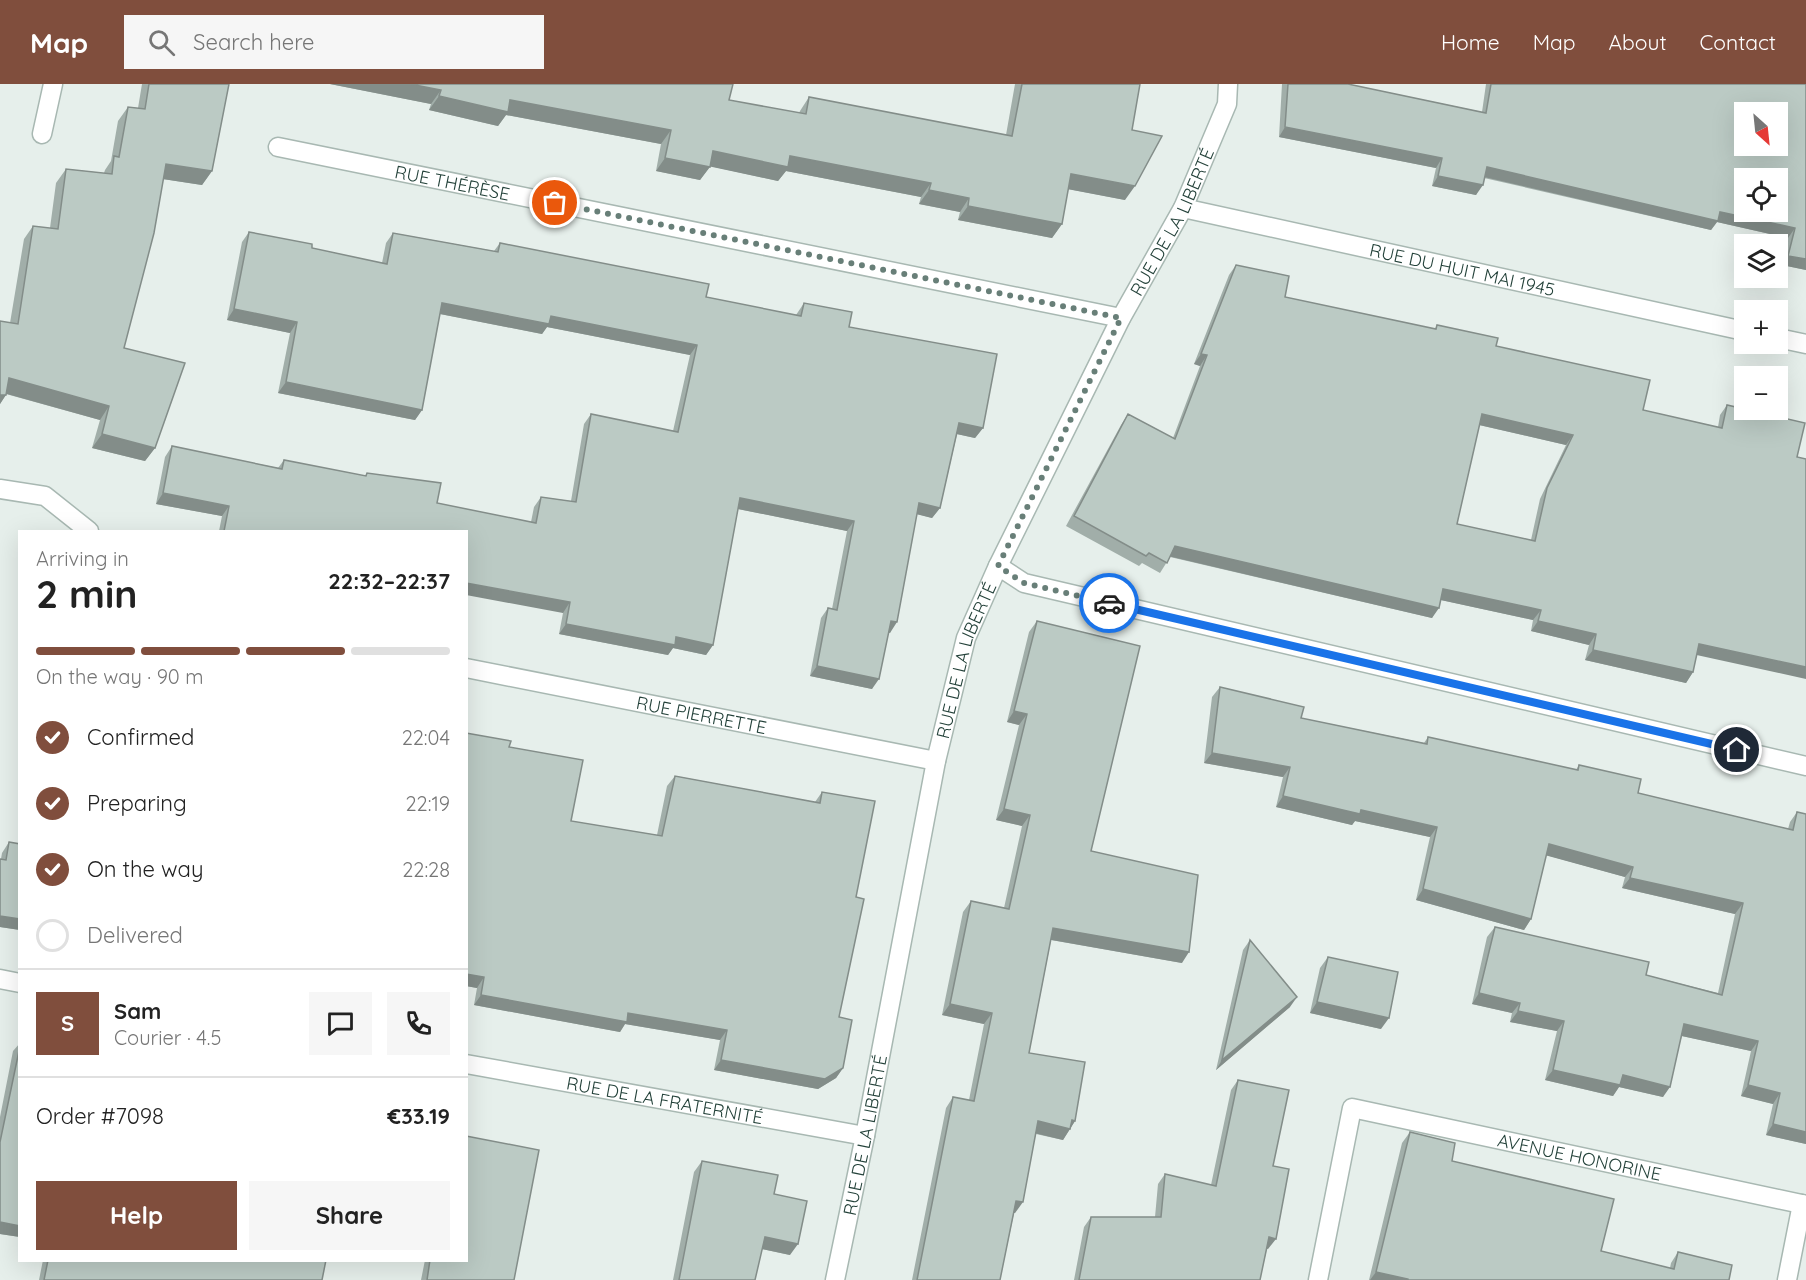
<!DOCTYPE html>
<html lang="en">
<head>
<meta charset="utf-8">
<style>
  body { margin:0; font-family:Quicksand,sans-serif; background:#f6f6f6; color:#222; height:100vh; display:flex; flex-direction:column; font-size:22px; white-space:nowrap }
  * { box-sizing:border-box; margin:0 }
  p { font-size:20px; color:#767676 }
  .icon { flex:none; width:33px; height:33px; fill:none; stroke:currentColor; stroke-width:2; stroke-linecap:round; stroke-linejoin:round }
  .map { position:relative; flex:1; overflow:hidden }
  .side { position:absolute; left:18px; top:446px; width:450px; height:732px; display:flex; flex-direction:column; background:#fff; border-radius:0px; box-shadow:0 6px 24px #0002 }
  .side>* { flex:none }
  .needle { width:39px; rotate:153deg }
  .buttons { position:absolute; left:1734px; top:18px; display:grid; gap:12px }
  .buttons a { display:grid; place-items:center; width:54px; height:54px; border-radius:0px; background:#fff; box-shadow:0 6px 24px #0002; font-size:30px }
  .pin { position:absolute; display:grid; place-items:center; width:51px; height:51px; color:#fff; margin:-26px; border:3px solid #fff; border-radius:50%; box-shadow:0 2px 6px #0007 }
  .courier { position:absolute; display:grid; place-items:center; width:60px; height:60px; margin:-30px; border:4px solid #1a73e8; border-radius:50%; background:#fff; color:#222; box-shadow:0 2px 8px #0007 }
  .overview em { font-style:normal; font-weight:700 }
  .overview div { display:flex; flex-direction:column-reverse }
  .overview { display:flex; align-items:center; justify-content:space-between; height:102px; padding:0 18px }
  h1 { font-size:39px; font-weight:700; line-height:45px }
  .bar { display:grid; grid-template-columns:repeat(4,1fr); gap:9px 6px; align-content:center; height:72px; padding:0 18px }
  .bar i { height:8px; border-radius:4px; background:#e0e0e0 }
  .bar .active { background:#804e3d }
  .bar p { grid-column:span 4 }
  .line { display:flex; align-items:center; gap:15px; padding:0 18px; border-top:2px solid #e0e0e0 }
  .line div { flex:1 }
  .round { display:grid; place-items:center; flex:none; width:63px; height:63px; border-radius:0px; background:#f6f6f6 }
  ol { padding:0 18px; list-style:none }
  li { display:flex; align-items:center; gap:18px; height:66px }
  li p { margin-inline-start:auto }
  li .icon { padding:6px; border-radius:50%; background:#804e3d; color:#fff; stroke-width:4 }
  li:last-child { color:#767676 }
  li i { width:33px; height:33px; border:3px solid #e0e0e0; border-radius:50% }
  .cta { display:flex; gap:12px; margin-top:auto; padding:12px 18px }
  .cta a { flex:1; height:69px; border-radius:0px; background:#804e3d; color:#fff; font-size:24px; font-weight:700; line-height:69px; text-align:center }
  .cta a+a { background:#f6f6f6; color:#222 }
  header { display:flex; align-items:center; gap:36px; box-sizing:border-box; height:84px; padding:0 30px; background:#804e3d; color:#fff }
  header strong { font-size:28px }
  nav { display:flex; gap:33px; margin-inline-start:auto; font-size:21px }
  .search { width:420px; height:54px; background:#f6f6f6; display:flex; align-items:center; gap:15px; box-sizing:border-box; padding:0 21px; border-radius:0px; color:#767676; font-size:22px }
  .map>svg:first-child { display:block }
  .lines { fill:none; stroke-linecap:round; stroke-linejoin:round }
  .minor-casing { stroke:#a8b8b2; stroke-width:21 }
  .minor { stroke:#fff; stroke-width:18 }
  .wall { fill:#a1aea9; fill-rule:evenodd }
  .shaded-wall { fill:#838d89 }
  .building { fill:#bbcac4; stroke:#838d89; stroke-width:1.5; fill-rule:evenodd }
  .done { stroke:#687f78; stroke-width:6; stroke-dasharray:0 10.8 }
  .route { stroke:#1a73e8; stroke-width:8 }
  .labels { text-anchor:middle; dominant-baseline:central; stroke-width:6; stroke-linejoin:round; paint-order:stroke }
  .street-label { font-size:18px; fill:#24423a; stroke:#f7fbf9 }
</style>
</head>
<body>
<header>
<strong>Map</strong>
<div class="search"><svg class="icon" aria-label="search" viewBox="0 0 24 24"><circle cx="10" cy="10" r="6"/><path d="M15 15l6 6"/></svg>Search here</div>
<nav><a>Home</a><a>Map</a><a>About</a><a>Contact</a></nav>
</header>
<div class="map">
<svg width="1806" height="1196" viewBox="0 0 1806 1196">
  <rect width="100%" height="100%" fill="#e6efeb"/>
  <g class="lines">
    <defs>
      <g id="minor">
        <path d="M42,50l11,-50"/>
        <path id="s1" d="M278,63l843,171"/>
        <path id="s2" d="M1183,124l561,123"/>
        <path d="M1778,254l28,6"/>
        <path d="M0,405l45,7 44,35"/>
        <path d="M998,482l26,17 782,183"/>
        <path id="s3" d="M466,584l470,93"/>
        <path d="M0,895l20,4"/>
        <path id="s4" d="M466,980l399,72"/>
        <path id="s5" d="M835,1196l30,-144 71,-375 30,-123 32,-72 123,-248 62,-110 44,-104 1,-20"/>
        <path id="s6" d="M1318,1196l34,-172 454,97"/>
        <path d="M1787,1196l15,-76"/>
      </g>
    </defs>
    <!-- minor casing -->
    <use href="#minor" class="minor-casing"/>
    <!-- minor -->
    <use href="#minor" class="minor"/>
  </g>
  <!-- wall -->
  <path class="wall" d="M142,0h87l-17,87 -10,14 -39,-6 -39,169 31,100 -10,13 -53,-13 8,-28 -94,-26 -6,10v-83l10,2 14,-84 9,-13 17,2 6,-45 10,-14 38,4 1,-3 6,-9 7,-40 10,-14 10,1z
    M330,0h403l-4,16 70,13 1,-2 9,-14 197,38 9,-51h125l-8,46 -7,70 -57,-11 -6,35 -10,14 -94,-18 2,-8 -41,-8 2,-7 -135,-26 -8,10 -68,-15 -10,14 -44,-9 5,-27 -155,-29 -8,11 -69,-16 2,-6z
    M1282,0h66l134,28 4,-28h320v186l-24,-5 6,-27 -71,-16 -6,8 -227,-52 -8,17 -44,-9 4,-18 -157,-31z
    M249,148l63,16 70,15 4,-20 7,-10 101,18 6,-8 206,54 90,18 8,-12 45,24 134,101 -8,10 -18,-4 -17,74 -8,10 -15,-4 -27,119 -1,-1 -17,57 -62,-13 11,-58 7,-10 4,1 15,-78 -109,-22 -25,136 -7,10 -33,-7 -5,7 -109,-21 4,-21 -97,-82h-247l3,-15 -66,-12 9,-47 7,-11 106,22 6,-8 81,16 2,-3 70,30 94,19 3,-15 7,-10 30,4 13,-77 7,-10 82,17 17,-76 -143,-28 -5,7 -102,-20 -18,96 -7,10 -137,-27 12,-60 -63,-13 15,-78z
    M1236,181l49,32 150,32 2,-4 59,21 147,64 75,17 2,-12 7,-10 -31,250 -3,17 -7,11 -101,-23 4,-15 -58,-14 2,-11 -92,-20 -9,18 -262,-61 -10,16 -18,-10 -3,3 -73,-40 55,-101 7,-11 45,24 27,-72 -6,-2 35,-89zM1479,341l87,20 -26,54 -9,41 -74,-16z
    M1037,537l54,230 91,112 -131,-23 -22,113 46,68 -12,19 -27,-6 -21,79h-1l-14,67h-88l34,-172 7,-11 16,3 15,-76 -42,-9 21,-103 8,-11 33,7 18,-82 -26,-6 23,-95 -12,-3 22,-90z
    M1220,603l81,31 123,25 4,-6 148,33 3,-5 59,28 150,36 2,-7 7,-10 9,332 -40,-9 7,-31 -32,-8 10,-45 -69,-15 -19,61 -44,-10 -6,9 -68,-16 12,-49 -47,-9 2,-9 -40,-9 15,-67 8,-10 151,48 72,18 17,-79 -113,-26 3,-11 -79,-22 -15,64 -7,11 -108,-30 14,-63 -75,-16 -3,4 -76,-18 7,-30 -79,-14 8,-66z
    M466,649l43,14 62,74 86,14 10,-49 8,-10 140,26 7,-10 34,105 -17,120 4,51 -7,10 -18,11 -104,-19 6,-30 -95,-16 -5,8 -146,-27 3,-17 -11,-2z
    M9,758l11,88 -20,-3v-68h1l1,-6z
    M1250,856l40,67 -74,63 27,-120z
    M1328,873l53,72 -71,-16 10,-45z
    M20,959v194l-20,-3v-117l13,-66z
    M1238,996l35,86 -5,83 -1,-1 -7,32h-186l10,-53 7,-10h64l3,-33 7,-10 46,11 20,-95z
    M1410,1048l42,29 149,90 69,17 1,-5 7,-11 51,28h-360l33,-137z
    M702,1077l72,33 16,61 -28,-6 -7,31h-82l21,-108z
    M43,1176h283l-4,20h-283z
    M425,1176h41l48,20h-93z"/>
  <!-- shaded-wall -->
  <path class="shaded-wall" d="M330,0h80l31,6 -10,14z
    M439,12l71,4 161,30 -10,14 -155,-29 -8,11 -69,-16z
    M1285,43l157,31 -6,10 -157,-31z
    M713,67l77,5 141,27 -10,14 -135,-26 -8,10 -75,-16z
    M665,74l45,9 -10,13 -44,-9z
    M166,80l46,7 -10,14 -46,-7z
    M1487,83l233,45 75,16 -7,10 -71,-16 -6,8 -231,-54z
    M1071,90l64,12 -10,14 -63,-12z
    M1438,92l45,9 -7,10 -44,-9z
    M929,106l40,8 -9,14 -41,-8z
    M968,122l94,18 -10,14 -94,-18z
    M1788,172l18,3v11l-24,-5z
    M442,219l109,13 146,29 -7,10 -143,-28 -5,7 -107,-21z
    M234,225l63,13 -7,11 -63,-13z
    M1201,270l6,1 -7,11 -6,-2z
    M9,294l100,28 -9,14 -100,-28z
    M286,298l136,28 -7,10 -137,-27z
    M0,311h6l-6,9z
    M1482,330l91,21 -7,10 -91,-21z
    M959,339l24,5 -8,10 -23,-5z
    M102,350l53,14 -10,13 -53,-13z
    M163,409l66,13 -7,10 -66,-12z
    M740,414l114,23 -7,10 -114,-23z
    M919,419l21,5 -8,10 -20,-5z
    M1175,462l264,62 -7,10 -264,-62z
    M466,499l104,19 -7,11 -97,-18z
    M1443,505l98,21 -8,10 -97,-21z
    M891,537l6,1 -7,11 -6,-2z
    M1538,537l58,13 -7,11 -58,-14z
    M566,540l110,13 37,8 -7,10 -33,-7 -5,7 -109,-21z
    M1699,560l107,23v12l-114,-25z
    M1593,566l100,22 -7,11 -101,-23z
    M817,582l62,13 -7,10 -62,-13z
    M1014,627l13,3 -8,11 -12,-3z
    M1212,669l78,14 -7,10 -79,-14z
    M1283,712l78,14 76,17 -7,10 -75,-16 -3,4 -76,-18z
    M1004,725l26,6 -8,11 -26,-6z
    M1549,760l84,23 -8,10 -84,-23z
    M1630,794l113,25 -8,11 -113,-26z
    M1423,805l108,30 -7,11 -108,-30z
    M0,832l20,3v11l-20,-3z
    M1053,844l136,24 -7,11 -136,-24z
    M466,890l18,3 -7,11 -11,-2z
    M1479,909l41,10 -8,10 -40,-9z
    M481,911l147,18 99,17 -7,10 -95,-16 -5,8 -146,-27z
    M1297,913l-7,10 -74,63 6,-10z
    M1317,918l72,16 -8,11 -71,-16z
    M950,920l42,9 -8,11 -42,-9z
    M1518,927l46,10 -7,10 -47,-9z
    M1684,940l74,17 -7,10 -74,-16z
    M721,976l122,8 -7,10 -18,11 -104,-19z
    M1553,986l70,5 47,12 -7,10 -44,-10 -6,9 -68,-16z
    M1748,1001l32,8 -7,11 -32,-8z
    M1072,1036l3,1 -12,19 -33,-8 8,-11z
    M1773,1040l33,8v12l-40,-9z
    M1016,1117l7,1 -8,11 -7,-1z
    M0,1138l20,4v11l-20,-3z
    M765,1153l33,7 -8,11 -33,-7z
    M1269,1153l7,2 -8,10 -6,-2z
    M1376,1188l32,7v1h-38z"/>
  <!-- building -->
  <path class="building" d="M149,0h80l-17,87 -46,-7 -12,69 -30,115 61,15 -30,85 -53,-14 7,-28 -100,-28 -3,17h-6v-74l18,3 15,-98 25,3 8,-60 46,5 2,-18 5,1 9,-50 17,2z
    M410,0h323l-4,16 77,14 3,-17 203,39 10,-52h118l-8,46 30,6 -27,50 -64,-12 -9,50 -94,-18 1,-8 -40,-8 2,-7 -141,-27 -2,11 -75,-16 -3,16 -45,-9 6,-28 -161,-30 -2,12 -69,-16 2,-6z
    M1288,0h60l138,29 5,-29h315v175l-18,-3 7,-28 -75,-16 -2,9 -231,-54 -4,18 -45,-9 4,-18 -157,-31zM1744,28h34v34h-34zM1744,94h34v34h-34z
    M249,148l63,12v4l75,16 6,-31 105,19 2,-9 209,41 -3,13 95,19 3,-13 48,9 -3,15 148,27 -14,74 -24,-5 -19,85 -21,-5 -22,119 -6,-1 -12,58 -62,-13 11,-58 9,2 17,-89 -114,-23 -27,147 -37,-8 -1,8 -109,-21 4,-22 -104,-19v-52h-242l5,-25 -66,-13 9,-47 110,23 2,-9 82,16 1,-3 74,10 -4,20 99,20 5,-26 35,5 15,-88 87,18 19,-87 -146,-29 -2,8 -107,-21 -20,107 -136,-28 11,-60 -63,-13z
    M1236,181l53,11 -4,21 151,32 1,-4 61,13 -2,8 154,34 -7,30 79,18 5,-23 78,18 -8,34 9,2v208l-107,-23 -6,28 -100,-22 3,-16 -58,-13 3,-11 -98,-21 -4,19 -264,-62 -8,17 -18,-10 -3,3 -72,-40 54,-102 47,25 32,-84 -6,-1zM1482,330l91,21 -26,53 -12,53 -78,-17z
    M1037,537l103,25 -49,205 107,24 -9,77 -136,-24 -24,125 56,9 -10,59 -3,-1 -2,9 -32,-8 -15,81 -7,-1 -16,79h-83l36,-183 21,4 18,-88 -42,-9 21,-103 38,8 21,-94 -26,-6 23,-95 -13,-3z
    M1220,603l84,20 -3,11 126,26 1,-7 150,33 1,-5 62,14 -3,14 155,37 4,-18 9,2v318l-33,-8 7,-31 -32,-8 10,-44 -74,-17 -14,63 -47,-12 -3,10 -67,-15 11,-49 -46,-10 2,-8 -41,-10 16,-66 154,35 -3,13 76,20 21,-92 -113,-25 3,-11 -84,-23 -18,75 -108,-30 14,-62 -76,-17 -1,4 -77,-18 7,-29 -78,-14z
    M466,649l45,8 -2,6 74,13 -12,61 91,15 13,-60 145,27 2,-11 53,9 -19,96 8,2 -25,118 13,3 -9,48 -18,11 -104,-19 6,-30 -99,-17 -1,9 -146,-27 3,-18 -18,-3z
    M9,758l11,2v75l-20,-3v-57l6,1z
    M1250,856l47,57 -75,63z
    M1328,873l70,15 -9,46 -72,-16z
    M20,962v180l-20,-4v-80z
    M1238,996l51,10 -16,76 16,3 -13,70 -7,-2 -9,43h-181l12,-63h70l4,-43 51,12z
    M1410,1048l45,11 -3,18 162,38 -13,52 73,18 4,-17 54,13 -3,15h-321v-1l-32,-7z
    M466,1052l73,14 -25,130h-87l3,-20h36z
    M702,1077l76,14 -4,19 33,7 -9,43 -33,-7 -10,43h-76z
    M48,1176h278l-4,20h-278z"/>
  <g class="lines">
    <!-- done -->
    <path class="done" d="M555,119l566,115 -123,248 26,17 85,20"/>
    <!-- route -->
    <path class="route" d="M1109,519l628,147"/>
  </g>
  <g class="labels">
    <!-- street labels -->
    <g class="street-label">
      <text stroke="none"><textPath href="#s1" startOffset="178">RUE THÉRÈSE</textPath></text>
      <text stroke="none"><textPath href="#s5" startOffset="1120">RUE DE LA LIBERTÉ</textPath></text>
      <text stroke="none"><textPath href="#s2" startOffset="286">RUE DU HUIT MAI 1945</textPath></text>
      <text stroke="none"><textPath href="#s5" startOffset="634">RUE DE LA LIBERTÉ</textPath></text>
      <text stroke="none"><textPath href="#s3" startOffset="240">RUE PIERRETTE</textPath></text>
      <text stroke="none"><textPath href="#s4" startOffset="202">RUE DE LA FRATERNITÉ</textPath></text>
      <text stroke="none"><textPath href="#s5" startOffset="148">RUE DE LA LIBERTÉ</textPath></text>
      <text stroke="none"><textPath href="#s6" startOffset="408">AVENUE HONORINE</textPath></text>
    </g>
  </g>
</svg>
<div class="buttons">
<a><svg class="needle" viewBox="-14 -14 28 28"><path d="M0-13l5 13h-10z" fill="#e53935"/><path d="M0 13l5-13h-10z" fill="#767676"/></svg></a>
<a><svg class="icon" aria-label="locate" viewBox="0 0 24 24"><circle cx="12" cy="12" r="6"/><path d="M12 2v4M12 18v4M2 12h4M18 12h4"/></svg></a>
<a><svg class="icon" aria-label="layers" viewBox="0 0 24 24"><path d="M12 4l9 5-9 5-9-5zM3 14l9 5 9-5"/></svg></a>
<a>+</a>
<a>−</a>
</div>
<div class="pin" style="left:555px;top:119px;background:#ea580c"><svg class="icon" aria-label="bag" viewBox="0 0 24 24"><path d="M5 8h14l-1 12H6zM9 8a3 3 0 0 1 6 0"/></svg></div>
<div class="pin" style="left:1737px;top:666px;background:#1f2937"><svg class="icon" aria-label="home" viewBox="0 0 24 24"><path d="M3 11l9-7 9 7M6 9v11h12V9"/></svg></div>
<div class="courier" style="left:1109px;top:519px"><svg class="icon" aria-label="car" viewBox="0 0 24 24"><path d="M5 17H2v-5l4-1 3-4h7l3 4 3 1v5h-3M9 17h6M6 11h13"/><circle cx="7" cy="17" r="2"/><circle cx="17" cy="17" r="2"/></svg></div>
<section class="side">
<div class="overview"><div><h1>2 min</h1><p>Arriving in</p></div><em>22:32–22:37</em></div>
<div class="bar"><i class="active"></i><i class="active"></i><i class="active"></i><i></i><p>On the way · 90 m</p></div>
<ol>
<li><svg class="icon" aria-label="check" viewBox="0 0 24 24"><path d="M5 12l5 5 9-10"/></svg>Confirmed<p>22:04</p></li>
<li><svg class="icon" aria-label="check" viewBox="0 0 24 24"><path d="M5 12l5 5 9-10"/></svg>Preparing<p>22:19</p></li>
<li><svg class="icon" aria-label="check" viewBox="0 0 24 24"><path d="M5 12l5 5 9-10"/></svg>On the way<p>22:28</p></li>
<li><i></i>Delivered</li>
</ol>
<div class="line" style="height:108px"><b class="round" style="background:#804e3d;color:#fff">S</b><div><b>Sam</b><p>Courier · 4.5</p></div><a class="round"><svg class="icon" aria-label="chat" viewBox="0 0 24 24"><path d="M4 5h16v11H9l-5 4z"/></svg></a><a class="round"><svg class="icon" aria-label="phone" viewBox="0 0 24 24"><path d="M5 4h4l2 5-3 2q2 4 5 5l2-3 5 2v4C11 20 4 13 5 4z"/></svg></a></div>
<div class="line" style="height:78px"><div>Order #7098</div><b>€33.19</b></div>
<div class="cta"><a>Help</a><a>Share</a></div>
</section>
</div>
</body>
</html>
